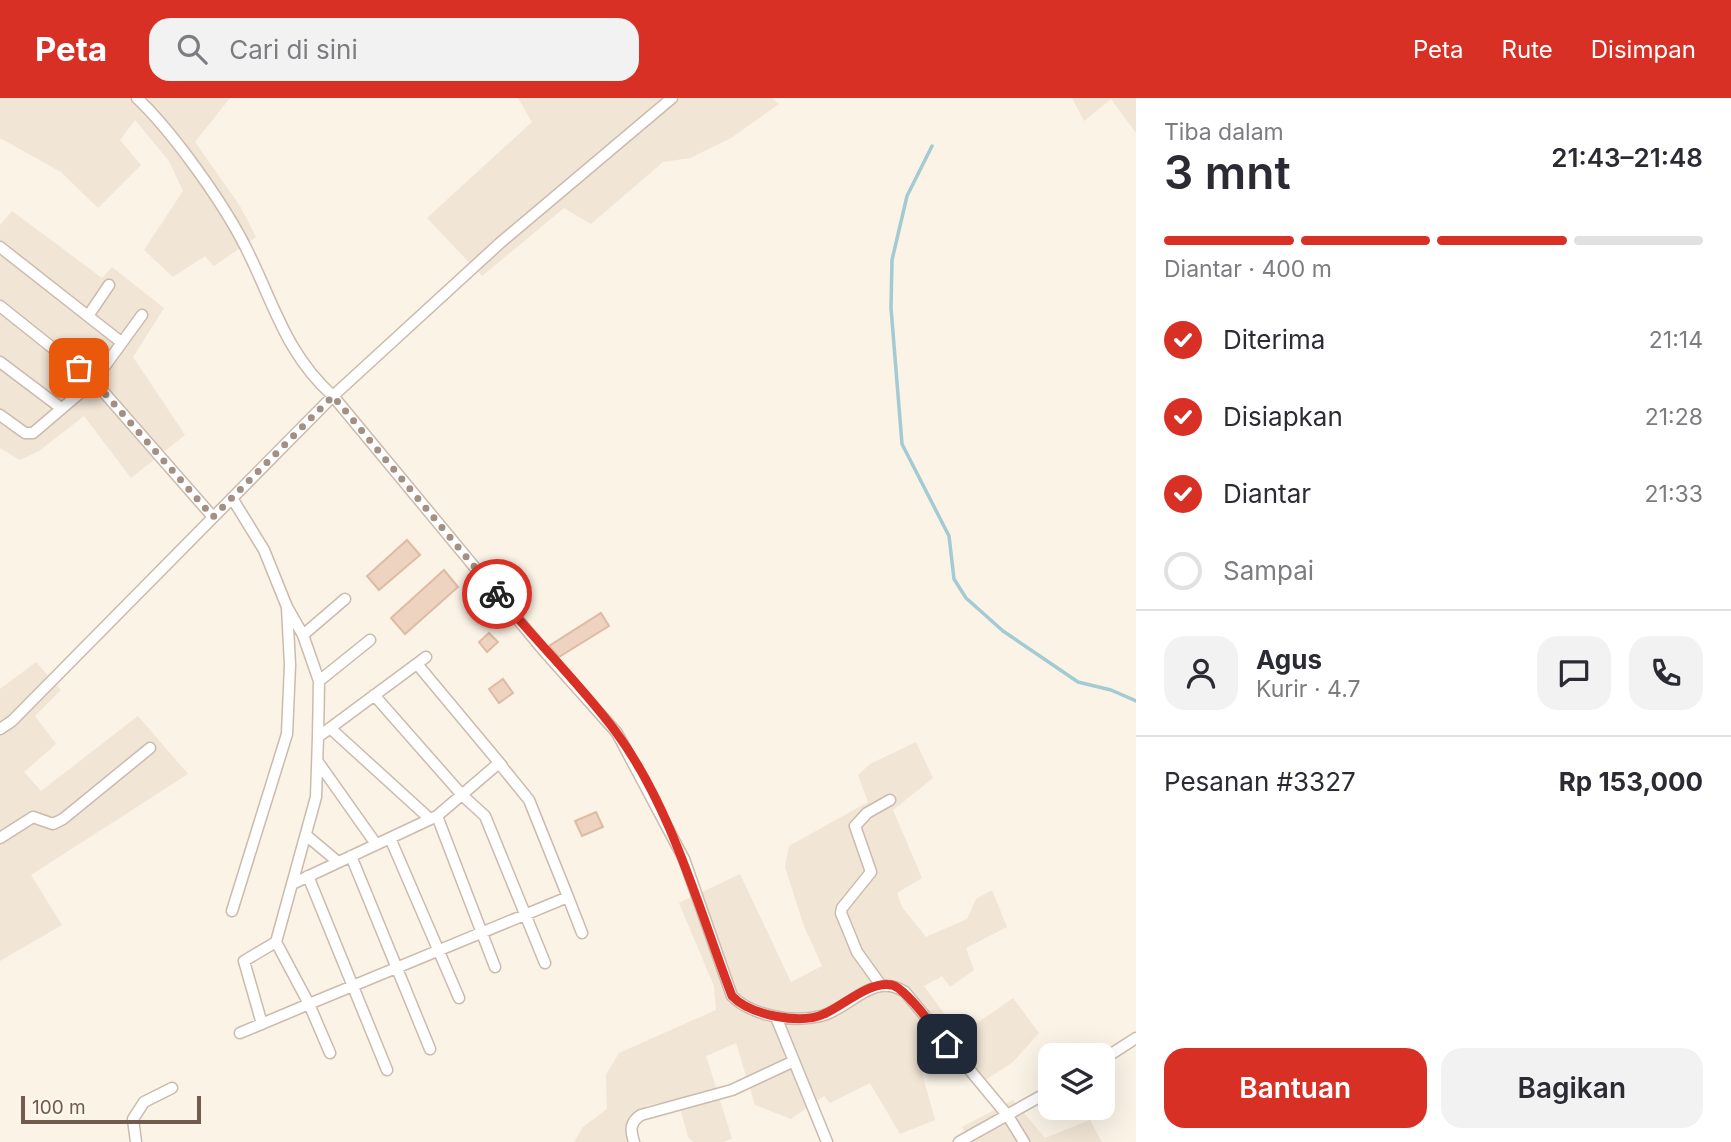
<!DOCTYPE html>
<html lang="id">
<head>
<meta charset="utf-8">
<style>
  body { margin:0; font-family:Inter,sans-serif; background:#f2f2f3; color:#2b2b33; height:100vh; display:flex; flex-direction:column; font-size:26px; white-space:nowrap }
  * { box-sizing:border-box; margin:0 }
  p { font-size:23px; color:#7c7c81 }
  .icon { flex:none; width:38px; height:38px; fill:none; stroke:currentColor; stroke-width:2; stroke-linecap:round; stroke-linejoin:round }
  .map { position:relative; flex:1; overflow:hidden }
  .side { display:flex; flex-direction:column; background:#fff; width:595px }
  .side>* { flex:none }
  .buttons { position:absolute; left:1038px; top:945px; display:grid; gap:14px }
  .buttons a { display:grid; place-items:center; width:77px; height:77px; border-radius:14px; background:#fff; box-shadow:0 7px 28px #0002; font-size:35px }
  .scale { position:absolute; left:21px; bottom:18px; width:180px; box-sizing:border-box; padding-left:7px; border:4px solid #715b4d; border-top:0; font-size:19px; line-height:24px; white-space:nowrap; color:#715b4d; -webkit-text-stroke:5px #fdf7ec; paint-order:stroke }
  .pin { position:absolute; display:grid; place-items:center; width:60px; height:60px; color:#fff; margin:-30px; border-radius:14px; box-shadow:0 4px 10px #0006 }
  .courier { position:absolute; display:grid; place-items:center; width:70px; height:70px; margin:-35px; border:5px solid #d93025; border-radius:50%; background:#fff; color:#222; box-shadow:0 2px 9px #0007 }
  .overview em { font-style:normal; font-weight:600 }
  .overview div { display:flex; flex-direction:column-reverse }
  .overview { display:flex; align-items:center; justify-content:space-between; height:119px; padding:0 28px }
  h1 { font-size:46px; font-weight:600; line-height:52px }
  .bar { display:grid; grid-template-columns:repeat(4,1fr); gap:10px 7px; align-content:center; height:84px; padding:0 28px }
  .bar i { height:9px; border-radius:5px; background:#e1e1e2 }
  .bar .selected { background:#d93025 }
  .bar p { grid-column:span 4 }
  .line { display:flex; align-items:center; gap:18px; padding:0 28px; border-top:2px solid #e1e1e2 }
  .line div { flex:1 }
  .round { display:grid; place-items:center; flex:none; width:74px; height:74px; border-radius:21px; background:#f2f2f3 }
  ol { padding:0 28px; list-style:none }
  li { display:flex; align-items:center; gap:21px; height:77px }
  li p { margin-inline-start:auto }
  li .icon { padding:7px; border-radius:50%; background:#d93025; color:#fff; stroke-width:4 }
  li:last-child { color:#7c7c81 }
  li i { width:38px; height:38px; border:4px solid #e1e1e2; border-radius:50% }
  .action { display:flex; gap:14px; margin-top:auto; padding:14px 28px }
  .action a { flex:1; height:80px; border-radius:21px; background:#d93025; color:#fff; font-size:28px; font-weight:600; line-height:80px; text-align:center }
  .action a+a { background:#f2f2f3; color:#2b2b33 }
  header { display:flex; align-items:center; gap:42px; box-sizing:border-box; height:98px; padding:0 35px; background:#d93025; color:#fff }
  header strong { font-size:33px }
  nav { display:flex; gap:38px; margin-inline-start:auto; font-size:24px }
  .search { width:490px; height:63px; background:#f2f2f3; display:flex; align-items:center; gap:18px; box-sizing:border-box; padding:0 24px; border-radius:21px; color:#7c7c81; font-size:26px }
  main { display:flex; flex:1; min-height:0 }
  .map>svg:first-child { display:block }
  .residential { fill:#f1e5d5 }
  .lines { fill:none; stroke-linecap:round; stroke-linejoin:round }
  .stream { stroke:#a4cad3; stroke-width:3.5 }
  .building { fill:#edd3c0; stroke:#debba2; stroke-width:2 }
  .street-casing { stroke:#cbbbad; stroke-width:13 }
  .street { stroke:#fff; stroke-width:10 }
  .done { stroke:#a19083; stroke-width:7; stroke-dasharray:0 12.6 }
  .route { stroke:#d93025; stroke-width:9 }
</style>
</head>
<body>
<header>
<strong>Peta</strong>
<div class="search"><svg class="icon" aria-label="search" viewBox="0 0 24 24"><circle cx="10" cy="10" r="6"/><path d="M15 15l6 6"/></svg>Cari di sini</div>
<nav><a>Peta</a><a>Rute</a><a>Disimpan</a></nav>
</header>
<main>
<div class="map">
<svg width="1136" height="1044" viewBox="0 0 1136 1044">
  <rect width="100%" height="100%" fill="#faf3e6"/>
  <!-- residential -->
  <path class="residential" d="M0,0h230l-35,44 45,64 16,31 -42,29 -9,-10 -32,21 -29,-27 39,-59 -14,-30 -34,-41 -15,20 21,25 -43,43 -37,-36 -61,-34z
    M518,0h254l7,6 -48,34 -41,20 -27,4 -72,62 -27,-16 -82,68 -55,-58 105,-96z
    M1072,0h64v35l-25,-34 -27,22z
    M12,113l90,67 10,-11 52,41 -31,49 52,78 -54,43 -47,-62 -45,35 -19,9 -20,-12v-223z
    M36,564l25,28 -26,26 21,28 -32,28 17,19 97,-75 50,58 -157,101 31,50 -62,36v-272z
    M916,644l17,36 -40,32 29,68 -25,15 5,14 24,30 41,-18 9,-20 16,-9 15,37 -41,21 8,22 -24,17 -8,-11 -18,10 36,49 53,-37 26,35 -26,29 -29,19 -25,-29 -37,21 13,47 -35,14 -30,-51 -40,20 -6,-7 -33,23 -36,-14 -19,-62 -30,13 26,82 -8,4h-31l-5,-5 -10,-37 -30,5 -22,17 8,20h-60l9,-15 24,-18 -1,-34 13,-22 97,-43 -2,-24 -35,-83 61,-29 51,108 31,-16 -18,-40 -19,-59 4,-21 79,-44 -10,-27 12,-11z
    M1013,1002l32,38 45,-18 12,22h-131l-9,-15z"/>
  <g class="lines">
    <!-- stream -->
    <path class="stream" d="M932,48l-25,50 -15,64 -1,48 11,136 47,92 5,43 12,19 37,33 75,51 33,8 25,11"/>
  </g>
  <!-- building -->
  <path class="building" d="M407,442l13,15 -41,35 -12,-14z
    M444,472l14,17 -53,47 -14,-16z
    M601,515l8,13 -50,31 -10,-11z
    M489,535l9,9 -11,10 -8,-10z
    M503,581l10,14 -14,10 -10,-14z
    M596,714l7,15 -21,9 -7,-15z"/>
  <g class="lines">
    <defs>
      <path id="street" d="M137,0c36,34 88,107 110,152 27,54 39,104 86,146l211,255 73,82 67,126 48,137c20,20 61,27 89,20 30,-8 52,-45 84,-24l103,124 16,26
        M0,149l121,95
        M0,208l94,75 119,136
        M88,218l21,-31
        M0,264l61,46
        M0,317l25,18h8l61,-52 48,-66
        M232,400l32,52 23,57 16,28 42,-36
        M303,537l16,46 51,-41
        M417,566l85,102
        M319,583l-1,56 108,-80
        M374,597l88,100 23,21 60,147
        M330,630l100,91
        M0,631l12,-8 321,-325 167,-153 172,-145
        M318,664l58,82
        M437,718l58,151
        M306,737l32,27
        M0,740l33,-21 20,7 10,-5 87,-71
        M390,740l69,160
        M351,758l79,193
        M308,778l79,194
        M292,786l145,-68 62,-53 30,37 39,97 -259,107 21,49
        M568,799l14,36
        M232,813l55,-177 3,-69 -3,-58
        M880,886l-23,-32 -16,-39 1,-5 29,-36 -16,-46 12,-13 23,-13
        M776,919l51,125
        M262,926l-18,-63 32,-19
        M240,935l69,-29 -33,-62 40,-145 2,-60
        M1102,962l34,-22
        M136,1044l-3,-23 11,-17 28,-14
        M634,1044c-4,-12 -4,-20 7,-27l91,-25 62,-29
        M959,1044l91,-51"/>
    </defs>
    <!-- street casing -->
    <use href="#street" class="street-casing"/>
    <!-- street -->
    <use href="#street" class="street"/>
  </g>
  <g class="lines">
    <!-- done -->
    <path class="done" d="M79,270l15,13 119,136 120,-121 164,198"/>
    <!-- route -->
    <path class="route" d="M497,496c39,47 83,90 119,138 56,76 83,178 116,264 18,19 68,29 92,18 19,-8 46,-34 68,-29 15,4 44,46 55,59"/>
  </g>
</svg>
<div class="buttons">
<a><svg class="icon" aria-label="layers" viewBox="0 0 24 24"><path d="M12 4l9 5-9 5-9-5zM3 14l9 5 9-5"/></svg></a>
</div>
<div class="scale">100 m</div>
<div class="pin" style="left:79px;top:270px;background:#ea580c"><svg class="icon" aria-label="bag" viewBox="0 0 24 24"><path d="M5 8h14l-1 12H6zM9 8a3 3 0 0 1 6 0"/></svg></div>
<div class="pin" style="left:947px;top:946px;background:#1f2937"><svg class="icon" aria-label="home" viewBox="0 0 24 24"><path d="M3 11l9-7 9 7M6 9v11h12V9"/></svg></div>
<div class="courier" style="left:497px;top:496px"><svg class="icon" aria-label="bike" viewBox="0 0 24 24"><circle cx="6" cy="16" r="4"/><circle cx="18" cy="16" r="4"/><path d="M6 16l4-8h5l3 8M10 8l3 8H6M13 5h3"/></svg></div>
</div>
<section class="side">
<div class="overview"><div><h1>3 mnt</h1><p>Tiba dalam</p></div><em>21:43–21:48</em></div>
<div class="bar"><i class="selected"></i><i class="selected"></i><i class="selected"></i><i></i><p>Diantar · 400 m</p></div>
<ol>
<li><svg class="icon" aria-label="check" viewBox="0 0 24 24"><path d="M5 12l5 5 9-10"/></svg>Diterima<p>21:14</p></li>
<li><svg class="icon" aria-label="check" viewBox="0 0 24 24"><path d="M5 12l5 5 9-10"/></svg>Disiapkan<p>21:28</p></li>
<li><svg class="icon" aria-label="check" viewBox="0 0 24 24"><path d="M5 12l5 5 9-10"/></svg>Diantar<p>21:33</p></li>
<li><i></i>Sampai</li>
</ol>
<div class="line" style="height:126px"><a class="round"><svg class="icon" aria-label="person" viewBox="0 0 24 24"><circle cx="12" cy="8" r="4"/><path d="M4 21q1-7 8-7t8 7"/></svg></a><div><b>Agus</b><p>Kurir · 4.7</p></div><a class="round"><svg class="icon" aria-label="chat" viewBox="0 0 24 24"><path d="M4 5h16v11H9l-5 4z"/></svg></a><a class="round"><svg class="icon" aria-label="phone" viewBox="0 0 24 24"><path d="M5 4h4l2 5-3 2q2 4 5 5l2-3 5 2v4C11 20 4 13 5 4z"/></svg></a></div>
<div class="line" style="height:91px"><div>Pesanan #3327</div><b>Rp 153,000</b></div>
<div class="action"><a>Bantuan</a><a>Bagikan</a></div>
</section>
</main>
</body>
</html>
